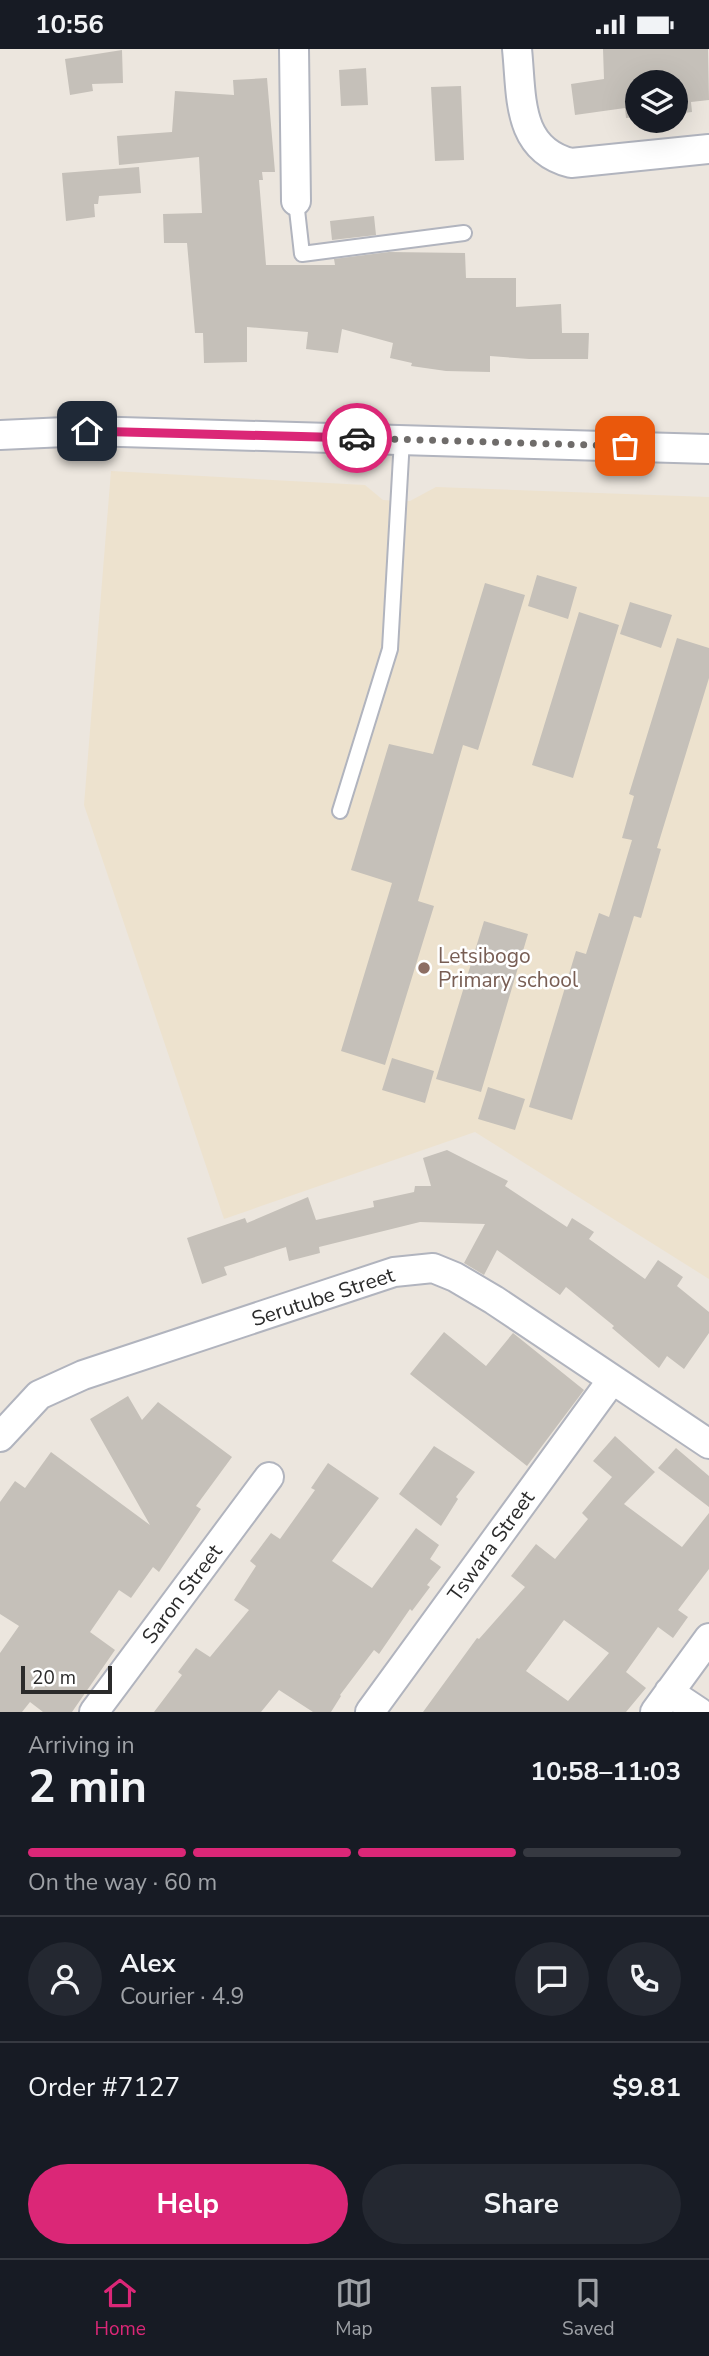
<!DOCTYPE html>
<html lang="en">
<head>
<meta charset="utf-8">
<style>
  body { margin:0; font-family:"Nunito Sans",sans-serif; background:#242831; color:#f1f3f6; height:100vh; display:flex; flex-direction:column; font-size:26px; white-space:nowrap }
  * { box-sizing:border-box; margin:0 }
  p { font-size:23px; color:#9ea1a6 }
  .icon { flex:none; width:38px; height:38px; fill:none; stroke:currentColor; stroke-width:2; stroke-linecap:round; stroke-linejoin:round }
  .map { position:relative; height:1663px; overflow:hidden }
  .sheet { display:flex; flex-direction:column; background:#171b24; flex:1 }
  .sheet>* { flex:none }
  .controls { position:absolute; left:625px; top:21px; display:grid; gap:14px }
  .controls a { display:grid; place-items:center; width:63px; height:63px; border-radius:50%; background:#171b24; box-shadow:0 7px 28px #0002; font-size:35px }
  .scale { position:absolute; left:21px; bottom:18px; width:91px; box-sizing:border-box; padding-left:7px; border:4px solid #2b2b2b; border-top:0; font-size:19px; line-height:24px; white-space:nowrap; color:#2b2b2b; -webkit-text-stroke:5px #fff; paint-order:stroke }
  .pin { position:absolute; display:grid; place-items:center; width:60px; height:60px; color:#fff; margin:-30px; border-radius:14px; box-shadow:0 4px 10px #0006 }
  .courier { position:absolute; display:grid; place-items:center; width:70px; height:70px; margin:-35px; border:5px solid #db2777; border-radius:50%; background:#fff; color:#222; box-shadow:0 2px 9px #0007 }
  .summary em { font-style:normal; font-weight:700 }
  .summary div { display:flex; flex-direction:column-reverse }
  .summary { display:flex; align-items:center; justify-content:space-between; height:119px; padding:0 28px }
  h1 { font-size:46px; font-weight:700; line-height:52px }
  .bar { display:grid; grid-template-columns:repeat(4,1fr); gap:10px 7px; align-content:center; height:84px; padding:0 28px }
  .bar i { height:9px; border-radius:5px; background:#363941 }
  .bar .active { background:#db2777 }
  .bar p { grid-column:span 4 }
  .line { display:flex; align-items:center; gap:18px; padding:0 28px; border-top:2px solid #363941 }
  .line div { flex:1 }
  .round { display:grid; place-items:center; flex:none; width:74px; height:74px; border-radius:37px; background:#242831 }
  .cta { display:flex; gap:14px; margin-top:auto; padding:14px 28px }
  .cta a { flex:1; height:80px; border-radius:42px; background:#db2777; color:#fff; font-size:28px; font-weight:700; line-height:80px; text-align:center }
  .cta a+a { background:#242831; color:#f1f3f6 }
  .status { display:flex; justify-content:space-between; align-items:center; height:49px; padding:0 35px; background:#171b24; direction:ltr }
  .status svg { height:19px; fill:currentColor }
  .menu { display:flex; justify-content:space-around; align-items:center; height:98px; border-top:2px solid #363941; background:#171b24; font-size:19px; color:#9ea1a6 }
  .menu a { display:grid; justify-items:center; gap:4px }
  .menu .active { color:#db2777 }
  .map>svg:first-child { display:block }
  .education { fill:#ede2ce }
  .building { fill:#c5c0b9; fill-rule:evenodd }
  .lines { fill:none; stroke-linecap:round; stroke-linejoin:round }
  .service-casing { stroke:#b1b4be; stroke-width:18 }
  .minor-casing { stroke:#b1b4be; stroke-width:32 }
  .service { stroke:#fff; stroke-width:14 }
  .minor { stroke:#fff; stroke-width:28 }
  .done { stroke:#6f6c6a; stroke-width:7; stroke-dasharray:0 12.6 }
  .route { stroke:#db2777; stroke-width:9 }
  .education-dot { fill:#8d6e63; stroke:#fff; stroke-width:2.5 }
  .labels { text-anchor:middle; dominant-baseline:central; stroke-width:5; stroke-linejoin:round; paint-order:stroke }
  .education-label { font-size:21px; fill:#785e54; stroke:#fff; text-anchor:start }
  .street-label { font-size:21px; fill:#2b2b2b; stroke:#fff }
</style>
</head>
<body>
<div class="status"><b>10:56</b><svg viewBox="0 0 49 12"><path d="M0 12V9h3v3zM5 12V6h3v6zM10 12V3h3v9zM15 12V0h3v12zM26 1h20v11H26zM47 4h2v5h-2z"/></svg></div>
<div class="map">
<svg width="709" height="1663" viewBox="0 0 709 1663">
  <rect width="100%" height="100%" fill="#ece6de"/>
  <!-- education -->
  <path class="education" d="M111,422l254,14 18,15 15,1h12l26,-14 273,10v782l-234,-147 -251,87 -140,-414z"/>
  <!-- building -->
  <path class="building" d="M603,0h105l1,51 -18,2 1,10 -16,2v-32h-39v35l-11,1 -1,-10 -50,7 -4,-31 33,-5z
    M122,1l1,33 -31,1 1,7 -23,4 -5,-36z
    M366,19l2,37 -27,1 -2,-36z
    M267,29l8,94h-13l1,8h-4l7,85h69l-1,-6 55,-7 76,1 1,25h50v29l45,-3 1,29h27l-1,26h-59l-39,-3v16l-44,-1 -35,-5 1,-3 -22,-5 3,-15 -51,-14 -4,24 -32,-4 2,-17 -61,-5v35l-43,1 -1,-30h-8l-8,-90h-23l-1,-29 39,-1 -3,-56 -80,8 -2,-29 55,-4 3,-41 59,4 -1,-15z
    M461,37l3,74 -29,1 -4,-74z
    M139,118l2,26 -42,3 -1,8h-4l1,13 -29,4 -4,-48z
    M374,167l2,19 -44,5 -2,-19z
    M537,526l40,12 -9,32 -40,-13z
    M485,534l40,12 -47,155 -15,-5 -45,156 16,5 -49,159 -44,-14 51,-168 -41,-13 38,-126 44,10z
    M630,553l42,13 -11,33 -41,-14z
    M579,563l40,13 -46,153 -41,-13z
    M677,589l32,10v30l-52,170 4,1 -20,69 -7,-2 -62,204 -43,-13 47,-156 10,3 13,-41 10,4 23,-77 -10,-2 12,-42 -5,-2z
    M484,872l44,13 -47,158 -45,-13z
    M392,1009l42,13 -9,32 -43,-13z
    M488,1038l37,12 -10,31 -37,-11z
    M447,1101l61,31 -3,5 62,41 5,-9 22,14 -5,7 56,40 13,-19 25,17 -6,9 32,26v21l-25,36 -17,-13 -8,12 -47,-40 2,-2 -48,-39 -6,8 -63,-45 -13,25 -20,-12 21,-39 -65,-2 -101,25 1,6 -31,8 -3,-14 -62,20 3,8 -25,9 -15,-46 58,-20 2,5 61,-26 8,23 58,-13 -1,-6 41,-9 1,-6h16l-8,-28z
    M444,1283l42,34 27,-33 71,57 -57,76 -117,-92z
    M128,1347l14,24 16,-18 74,55 -36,49 5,3 -42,63 -6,-5 -22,31 -12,-8 -29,42 25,18 -43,62h-29l-13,-10 -8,10h-22v-59l19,-27 -19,-12v-112l15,-21 10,7 26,-36 99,73 -60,-106z
    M615,1387l40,36 -31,32 58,43 27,-34v56l-31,41 10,7 -15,21 -15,-11 -32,45 20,16 -20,24h-203l54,-74 2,1 46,-52 -14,-11 25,-32 19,15 33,-40 -6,-6 30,-36 -19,-16zM564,1571l45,33 -41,48 -42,-30z
    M434,1397l41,26 -19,25 2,2 -17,27 -42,-32z
    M676,1399l33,28v31l-51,-39z
    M328,1414l51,35 -47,63 40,27 44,-60 23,17 -9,14 11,8 -14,18 3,2 -18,24 -2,-2 -31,45 -5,-4 -34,45 1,1 -10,16h-18l-34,-22 -18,22h-107l28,-37 -4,-3 18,-24 14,9 39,-47 -15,-10 22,-34 -6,-5 21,-28 9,6 35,-49 -4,-2z"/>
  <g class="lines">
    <defs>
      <path id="service" d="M296,152l6,53 162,-21
        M340,762l50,-162 12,-210"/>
      <path id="minor" d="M294,0l2,152
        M517,0c5,47 -1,100 54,114l138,-14
        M0,386l87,-4 622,18
        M0,1388l39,-42 44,-20 311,-103 39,-4 22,9 39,23 215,144
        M669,1643l30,20
        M94,1663l175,-235
        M370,1663l242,-332
        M655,1663l54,-74"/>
    </defs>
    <!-- service casing -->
    <use href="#service" class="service-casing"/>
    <!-- minor casing -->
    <use href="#minor" class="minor-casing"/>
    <!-- service -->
    <use href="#service" class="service"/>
    <!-- minor -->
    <use href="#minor" class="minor"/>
  </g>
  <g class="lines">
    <!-- done -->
    <path class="done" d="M357,389l268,8"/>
    <!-- route -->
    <path class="route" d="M87,382l270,7"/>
  </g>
  <!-- markers -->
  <circle class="education-dot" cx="424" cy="919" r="7"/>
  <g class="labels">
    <!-- education labels -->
    <g class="education-label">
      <text x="438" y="907">Letsibogo<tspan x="438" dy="24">Primary school</tspan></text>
    </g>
    <!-- street labels -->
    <g class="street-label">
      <text transform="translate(323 1248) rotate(-18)">Serutube Street</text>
      <text transform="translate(491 1497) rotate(-54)">Tswara Street</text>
      <text transform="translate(182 1545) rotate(-53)">Saron Street</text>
    </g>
  </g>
</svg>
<div class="controls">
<a><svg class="icon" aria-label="layers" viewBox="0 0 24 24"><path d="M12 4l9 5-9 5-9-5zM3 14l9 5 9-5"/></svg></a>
</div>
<div class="scale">20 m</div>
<div class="pin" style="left:625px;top:397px;background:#ea580c"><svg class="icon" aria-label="bag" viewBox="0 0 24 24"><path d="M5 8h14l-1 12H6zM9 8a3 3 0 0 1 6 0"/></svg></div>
<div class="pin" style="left:87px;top:382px;background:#1f2937"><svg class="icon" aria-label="home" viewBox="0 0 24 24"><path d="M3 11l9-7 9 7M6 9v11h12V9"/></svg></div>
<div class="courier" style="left:357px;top:389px"><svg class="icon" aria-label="car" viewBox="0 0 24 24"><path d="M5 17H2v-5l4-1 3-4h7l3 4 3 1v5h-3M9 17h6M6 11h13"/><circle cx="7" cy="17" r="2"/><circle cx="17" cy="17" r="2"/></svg></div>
</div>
<section class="sheet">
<div class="summary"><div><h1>2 min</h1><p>Arriving in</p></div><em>10:58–11:03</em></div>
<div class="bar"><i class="active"></i><i class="active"></i><i class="active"></i><i></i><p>On the way · 60 m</p></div>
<div class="line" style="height:126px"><a class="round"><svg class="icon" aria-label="person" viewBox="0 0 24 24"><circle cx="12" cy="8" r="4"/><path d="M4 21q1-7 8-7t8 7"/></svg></a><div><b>Alex</b><p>Courier · 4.9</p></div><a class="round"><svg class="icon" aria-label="chat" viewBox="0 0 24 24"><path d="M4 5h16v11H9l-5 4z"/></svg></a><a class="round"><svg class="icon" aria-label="phone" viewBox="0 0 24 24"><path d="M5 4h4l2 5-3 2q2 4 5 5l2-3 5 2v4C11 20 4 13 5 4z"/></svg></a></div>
<div class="line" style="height:91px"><div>Order #7127</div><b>$9.81</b></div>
<div class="cta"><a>Help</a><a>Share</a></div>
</section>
<nav class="menu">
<a class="active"><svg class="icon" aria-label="home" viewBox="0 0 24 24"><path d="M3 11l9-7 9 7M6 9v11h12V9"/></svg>Home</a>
<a><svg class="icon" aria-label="map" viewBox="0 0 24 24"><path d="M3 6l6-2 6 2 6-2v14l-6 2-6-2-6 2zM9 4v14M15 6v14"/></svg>Map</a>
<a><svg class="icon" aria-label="saved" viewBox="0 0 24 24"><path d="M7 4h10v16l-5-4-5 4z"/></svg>Saved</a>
</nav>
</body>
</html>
